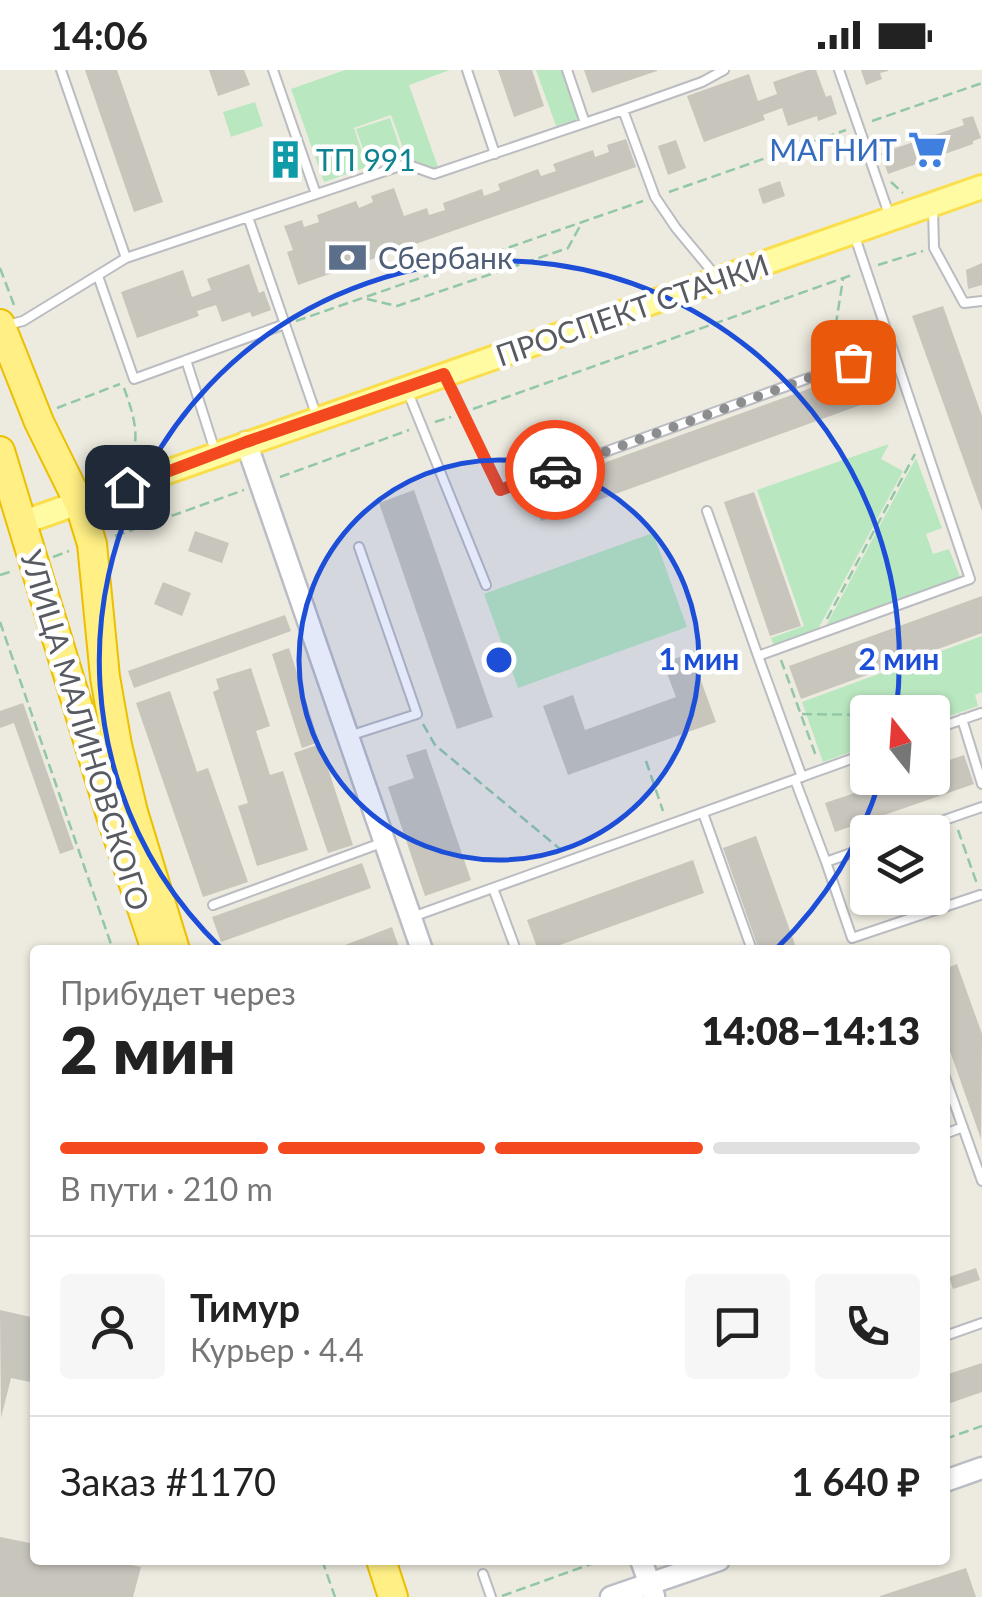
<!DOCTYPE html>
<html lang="ru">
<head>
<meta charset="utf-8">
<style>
  body { margin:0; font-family:Lato,sans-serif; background:#f6f6f6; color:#222; height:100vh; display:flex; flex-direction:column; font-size:38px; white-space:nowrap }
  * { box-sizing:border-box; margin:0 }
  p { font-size:32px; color:#767676 }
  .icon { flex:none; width:55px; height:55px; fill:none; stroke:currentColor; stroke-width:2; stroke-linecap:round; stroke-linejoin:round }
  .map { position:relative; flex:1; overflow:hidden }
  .drawer { position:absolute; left:30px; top:875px; width:920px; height:620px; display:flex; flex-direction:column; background:#fff; border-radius:10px; box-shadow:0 2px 8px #0004 }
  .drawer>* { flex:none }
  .needle { width:65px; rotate:343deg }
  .buttons { position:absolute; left:850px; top:625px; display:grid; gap:20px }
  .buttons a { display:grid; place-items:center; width:100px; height:100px; border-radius:10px; background:#fff; box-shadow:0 2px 8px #0004; font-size:50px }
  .pin { position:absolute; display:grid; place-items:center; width:85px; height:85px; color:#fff; margin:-42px; border-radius:20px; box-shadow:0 5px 15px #0006 }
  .courier { position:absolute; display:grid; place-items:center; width:100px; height:100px; margin:-50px; border:8px solid #f4491e; border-radius:50%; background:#fff; color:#222; box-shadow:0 2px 12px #0007 }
  .headline em { font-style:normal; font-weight:800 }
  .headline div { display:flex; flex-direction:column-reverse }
  .headline { display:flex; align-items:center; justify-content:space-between; height:170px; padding:0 30px }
  h1 { font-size:65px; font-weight:800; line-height:75px }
  .bar { display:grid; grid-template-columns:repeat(4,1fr); gap:15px 10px; align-content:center; height:120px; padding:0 30px }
  .bar i { height:12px; border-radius:8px; background:#e0e0e0 }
  .bar .current { background:#f4491e }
  .bar p { grid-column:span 4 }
  .line { display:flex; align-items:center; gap:25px; padding:0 30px; border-top:2px solid #e0e0e0 }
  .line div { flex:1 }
  .round { display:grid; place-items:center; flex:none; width:105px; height:105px; border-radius:10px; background:#f6f6f6 }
  .status { display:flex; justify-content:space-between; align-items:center; height:70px; padding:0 50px; background:#fff; direction:ltr }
  .status svg { height:28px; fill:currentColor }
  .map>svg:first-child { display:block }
  .green { fill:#b9e7bf }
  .building { fill:#c7c5bc }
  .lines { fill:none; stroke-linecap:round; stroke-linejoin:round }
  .lane-casing { stroke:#babcc2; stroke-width:12 }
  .secondary-casing { stroke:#babdc5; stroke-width:25 }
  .primary-casing { stroke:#fade4b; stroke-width:28 }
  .highway-casing { stroke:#ecbf00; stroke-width:32 }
  .path { stroke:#92c7a8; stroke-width:2.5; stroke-dasharray:10 5; stroke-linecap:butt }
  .lane { stroke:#fff; stroke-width:8 }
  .secondary { stroke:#fff; stroke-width:20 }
  .primary { stroke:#fffba2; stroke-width:22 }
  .highway { stroke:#ffef84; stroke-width:28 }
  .done { stroke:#8c8d8e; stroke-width:10; stroke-dasharray:0 18 }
  .route { stroke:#f4491e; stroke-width:12 }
  .ring { fill:none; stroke:#1d4ed8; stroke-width:5 }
  .labels { text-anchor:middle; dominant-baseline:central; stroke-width:9; stroke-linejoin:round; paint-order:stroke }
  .shop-label { font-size:30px; fill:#366cbe; stroke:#fff; text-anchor:end }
  .culture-label { font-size:30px; fill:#0d838f; stroke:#fff; text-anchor:start }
  .service-label { font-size:30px; fill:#4e5e75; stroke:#fff; text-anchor:start }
  .street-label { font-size:30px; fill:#585b62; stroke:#fff }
  .centre { fill:#1d4ed8; stroke:#fff; stroke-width:5 }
  .ring-label { font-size:30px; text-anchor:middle; font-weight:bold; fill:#1d4ed8; stroke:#fff; stroke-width:9; stroke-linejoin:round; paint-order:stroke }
</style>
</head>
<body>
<div class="status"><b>14:06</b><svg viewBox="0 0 49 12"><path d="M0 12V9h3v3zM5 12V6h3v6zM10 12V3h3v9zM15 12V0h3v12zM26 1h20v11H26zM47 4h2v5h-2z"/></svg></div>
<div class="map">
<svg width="982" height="1527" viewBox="0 0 982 1527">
  <rect width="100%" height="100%" fill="#edebdf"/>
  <!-- green -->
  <path class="green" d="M345,0h105l-41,15 29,82 -25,8 -22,-60 -37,13 13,39 -43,15 -33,-93z
    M536,0h26l17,49 -23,7z
    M255,32l8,24 -32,11 -8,-25z
    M390,48l12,36 -33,11 -13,-36z
    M889,374l-8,15 22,12 -85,158 -44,17 -3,-8 33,-12 -47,-136z
    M916,388l26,70 -16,6 7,20 16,-5 11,28 -134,49z
    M653,463l34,94 -169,61 -34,-94z
    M982,566v56l-7,3 3,11 -45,16 -1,-10h-64l-1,34 -44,16 -21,-60z"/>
  <!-- building -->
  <path class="building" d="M85,0h32l46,132 -29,10z
    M209,0h35l6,15 -32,11z
    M498,0h34l12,36 -30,11z
    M584,0h73v1l-65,22z
    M808,0h8l10,27 5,-2 6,19 -19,7 -1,-5 -29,10 -6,-18 -19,7 2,5 -61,22 -17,-46 62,-22 9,27 19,-7 -4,-12z
    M861,0h27v1l-8,2 2,6 -16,6z
    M973,46l8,22 -8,3v3l-85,30 -7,-21 83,-28 -2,-6z
    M626,69l10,28 -338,118 -11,-33 6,-2 -9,-24 18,-6 2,7 15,-5 -2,-7 39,-14 3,7 14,-6 -2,-6 23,-8 10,28 23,-8 2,7 16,-5 -2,-7 39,-14 2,7 16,-6 -2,-6 40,-15 3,7 15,-5 -3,-7 40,-14 2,7 14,-5 -2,-7z
    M676,70l10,28 -18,7 -10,-29z
    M288,75l8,24 -11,4 -9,-24z
    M780,111l5,15 -22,8 -5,-15z
    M982,193v22l-14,4 -2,-19z
    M249,194l10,29 5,-2 7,19 -19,7 -2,-5 -28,10 -6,-17 -19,6 2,5 -62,22 -16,-46 62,-22 9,27 19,-7 -4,-11z
    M943,236l39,110v95l-70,-195z
    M880,293l11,31 -350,127 -12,-31z
    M414,420l79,227 -36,12 -78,-226z
    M754,422l47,134 -31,10 -46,-134z
    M195,461l34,12 -7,20 -34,-12z
    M163,512l28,11 -9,23 -28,-12z
    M982,526v37l-181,66 -12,-33z
    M285,545l6,16 -157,57 -6,-17z
    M289,578l30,94 -17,6 -30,-94z
    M691,583l25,69 -148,53 -25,-69 30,-11 12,35 91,-33 -13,-34z
    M251,598l19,58 -14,5 14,44 13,-4 25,79 -51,16 -19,-60 10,-3 -35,-111 6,-3 -3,-10z
    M170,621l27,81 11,-4 40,114 -45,15 -67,-194z
    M23,633l51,146 -14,5 -46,-131 -14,5v-17z
    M320,674l33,101 -25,8 -34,-100z
    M426,679l45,131 -46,16 -37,-109 26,-9 -8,-23z
    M964,685l10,29 -139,48 -10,-29 74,-25h33v-12z
    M756,766l41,114h-38l-36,-102z
    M693,790l11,33 -158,57h-8l-11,-30z
    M362,793l9,25 -150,54 -9,-25z
    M392,857l8,23h-68z
    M957,894l25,70 -1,105 -36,-102v-68z
    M976,1198l4,12 -27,9 -4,-12z
    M0,1240l35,8v65l-24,-5 -10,40z
    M982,1293v29l-37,13v-30z
    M0,1467l35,7v16h72l34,7 -8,30h-133z
    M966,1498l10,29h-96v-1z"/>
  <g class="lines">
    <defs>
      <path id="lane" d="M61,0l65,188
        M273,0l43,124
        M467,0l28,84
        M567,0l18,53
        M839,0l51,147
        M623,40l32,87 21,31 39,47
        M933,138l1,40 30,55 18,-2
        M248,147l69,200
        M98,206l36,103 151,-55
        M7,255l16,-4 103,-63 280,-94 28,10 189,-64 79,-28 22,-12
        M186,290l29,91
        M446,307l54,113 353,-128
        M407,320l79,195
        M707,441l51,145 212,-77 -115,-342
        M758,586l44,121
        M962,649l20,65
        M932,660l49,-17
        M352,665l65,-21 -58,-167
        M795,710l31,82 42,-15
        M703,743l49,137
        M910,762l72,-25
        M826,792l26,76 128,-43
        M493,818l23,62
        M213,835l171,-63
        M415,846l453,-163
        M945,1007l37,104
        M945,1064l18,-7
        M945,1266l37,-13
        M483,1504l8,23"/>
      <path id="secondary" d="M246,372l176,508
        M945,1411l37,-13
        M641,1490l13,36
        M611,1527l108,-37"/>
      <path id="primary" d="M21,453l961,-336"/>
      <path id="highway" d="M0,254l39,98 41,83 12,39 13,133 12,68 16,67 42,138
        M0,381l112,368 44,131
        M381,1490l12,37"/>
    </defs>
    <!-- lane casing -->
    <use href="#lane" class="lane-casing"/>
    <!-- secondary casing -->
    <use href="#secondary" class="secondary-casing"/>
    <!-- primary casing -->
    <use href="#primary" class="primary-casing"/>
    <!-- highway casing -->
    <use href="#highway" class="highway-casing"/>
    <!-- path -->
    <path class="path" d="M872,51l110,-38
      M891,112l12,11
      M669,122l177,-62
      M878,195l45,-14
      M0,198l14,37
      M367,229l30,7 171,-58 12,-22
      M296,251l347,-120
      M831,285l12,-76
      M865,288l17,-6
      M124,318c9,25 20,56 1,77
      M57,338l63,-24
      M473,339l379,-134
      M435,352l16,-5
      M280,407l129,-47
      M133,434l8,21
      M115,466l129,-46
      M53,487l16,-6
      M0,505l13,-4
      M827,549l88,-165
      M0,552l113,328
      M781,590l35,96
      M802,644l66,1
      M423,654l12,21 125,104
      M646,691l17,50
      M958,760l19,54
      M945,1369l37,-13
      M322,1490l13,37
      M502,1526l100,-36"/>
    <!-- lane -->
    <use href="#lane" class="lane"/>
    <!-- secondary -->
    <use href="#secondary" class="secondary"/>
    <!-- primary -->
    <use href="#primary" class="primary"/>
    <!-- highway -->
    <use href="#highway" class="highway"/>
  </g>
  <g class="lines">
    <!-- done -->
    <path class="done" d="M555,400l298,-108"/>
    <!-- route -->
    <path class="route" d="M127,417l119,-45 198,-68 56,116 55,-20"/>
  </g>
  <!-- distance rings -->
  <circle cx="499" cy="590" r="200" fill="#1d4ed8" fill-opacity=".12"/>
  <g class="ring">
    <circle cx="499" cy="590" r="200"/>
    <path d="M880 710A400 400 0 0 1 777 878M221 878A400 400 0 1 1 896 642"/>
  </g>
  <!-- icons -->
  <defs>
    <symbol id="supermarket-bare" viewBox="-9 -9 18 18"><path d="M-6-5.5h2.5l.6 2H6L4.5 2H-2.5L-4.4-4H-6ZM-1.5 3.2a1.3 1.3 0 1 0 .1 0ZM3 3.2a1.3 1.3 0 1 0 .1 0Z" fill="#3f7fe0" stroke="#fff" stroke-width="2.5" paint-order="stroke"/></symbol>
    <symbol id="building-bare" viewBox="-9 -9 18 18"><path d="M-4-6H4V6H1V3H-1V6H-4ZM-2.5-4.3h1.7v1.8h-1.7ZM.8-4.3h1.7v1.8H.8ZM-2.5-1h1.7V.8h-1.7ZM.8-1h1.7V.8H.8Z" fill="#0f9aa8" stroke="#fff" stroke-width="2.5" paint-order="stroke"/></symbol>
    <symbol id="bank-bare" viewBox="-9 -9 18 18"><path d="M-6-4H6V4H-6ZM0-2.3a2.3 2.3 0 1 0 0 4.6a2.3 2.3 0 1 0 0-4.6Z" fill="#5c6f8a" stroke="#fff" stroke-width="2.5" paint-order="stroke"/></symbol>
  </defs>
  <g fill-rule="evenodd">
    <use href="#supermarket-bare" x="900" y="52" width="55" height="55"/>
    <use href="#building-bare" x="258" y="62" width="55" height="55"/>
    <use href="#bank-bare" x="320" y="160" width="55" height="55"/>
  </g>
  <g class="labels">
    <!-- shop labels -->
    <g class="shop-label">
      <text x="897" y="79">МАГНИТ</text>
    </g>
    <!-- culture labels -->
    <g class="culture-label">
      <text x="316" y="89">ТП 991</text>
    </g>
    <!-- service labels -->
    <g class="service-label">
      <text x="378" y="187">Сбербанк</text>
    </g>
    <!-- street labels -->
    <g class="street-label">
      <text transform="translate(632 239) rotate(-19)">ПРОСПЕКТ СТАЧКИ</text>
      <text transform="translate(86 660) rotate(73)">УЛИЦА МАЛИНОВСКОГО</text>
    </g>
  </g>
  <circle cx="499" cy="590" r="15" class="centre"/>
  <g class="ring-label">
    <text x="699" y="600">1 мин</text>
    <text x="899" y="600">2 мин</text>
  </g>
</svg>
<div class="buttons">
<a><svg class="needle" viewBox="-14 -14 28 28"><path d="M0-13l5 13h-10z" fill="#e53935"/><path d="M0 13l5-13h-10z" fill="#767676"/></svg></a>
<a><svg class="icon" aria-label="layers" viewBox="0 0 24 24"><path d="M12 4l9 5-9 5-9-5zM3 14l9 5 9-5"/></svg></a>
</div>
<div class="pin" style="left:853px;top:292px;background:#ea580c"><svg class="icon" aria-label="bag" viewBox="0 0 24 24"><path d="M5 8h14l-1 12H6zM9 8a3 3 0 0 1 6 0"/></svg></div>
<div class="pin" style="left:127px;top:417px;background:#1f2937"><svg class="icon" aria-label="home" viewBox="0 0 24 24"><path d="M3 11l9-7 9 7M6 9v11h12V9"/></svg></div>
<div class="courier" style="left:555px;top:400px"><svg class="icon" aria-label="car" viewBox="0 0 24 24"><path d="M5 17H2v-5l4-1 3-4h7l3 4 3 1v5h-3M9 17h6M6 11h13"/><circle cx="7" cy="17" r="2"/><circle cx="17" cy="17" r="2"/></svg></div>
<section class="drawer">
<div class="headline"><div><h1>2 мин</h1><p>Прибудет через</p></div><em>14:08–14:13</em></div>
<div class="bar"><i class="current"></i><i class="current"></i><i class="current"></i><i></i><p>В пути · 210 m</p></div>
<div class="line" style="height:180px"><a class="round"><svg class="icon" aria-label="person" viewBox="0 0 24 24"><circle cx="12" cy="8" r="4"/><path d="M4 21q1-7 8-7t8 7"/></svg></a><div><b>Тимур</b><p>Курьер · 4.4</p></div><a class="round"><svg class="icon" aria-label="chat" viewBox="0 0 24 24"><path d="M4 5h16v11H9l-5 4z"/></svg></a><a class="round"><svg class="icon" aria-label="phone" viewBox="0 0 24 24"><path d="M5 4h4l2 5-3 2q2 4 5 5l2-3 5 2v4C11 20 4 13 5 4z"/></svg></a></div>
<div class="line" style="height:130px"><div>Заказ #1170</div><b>1 640 ₽</b></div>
</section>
</div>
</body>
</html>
